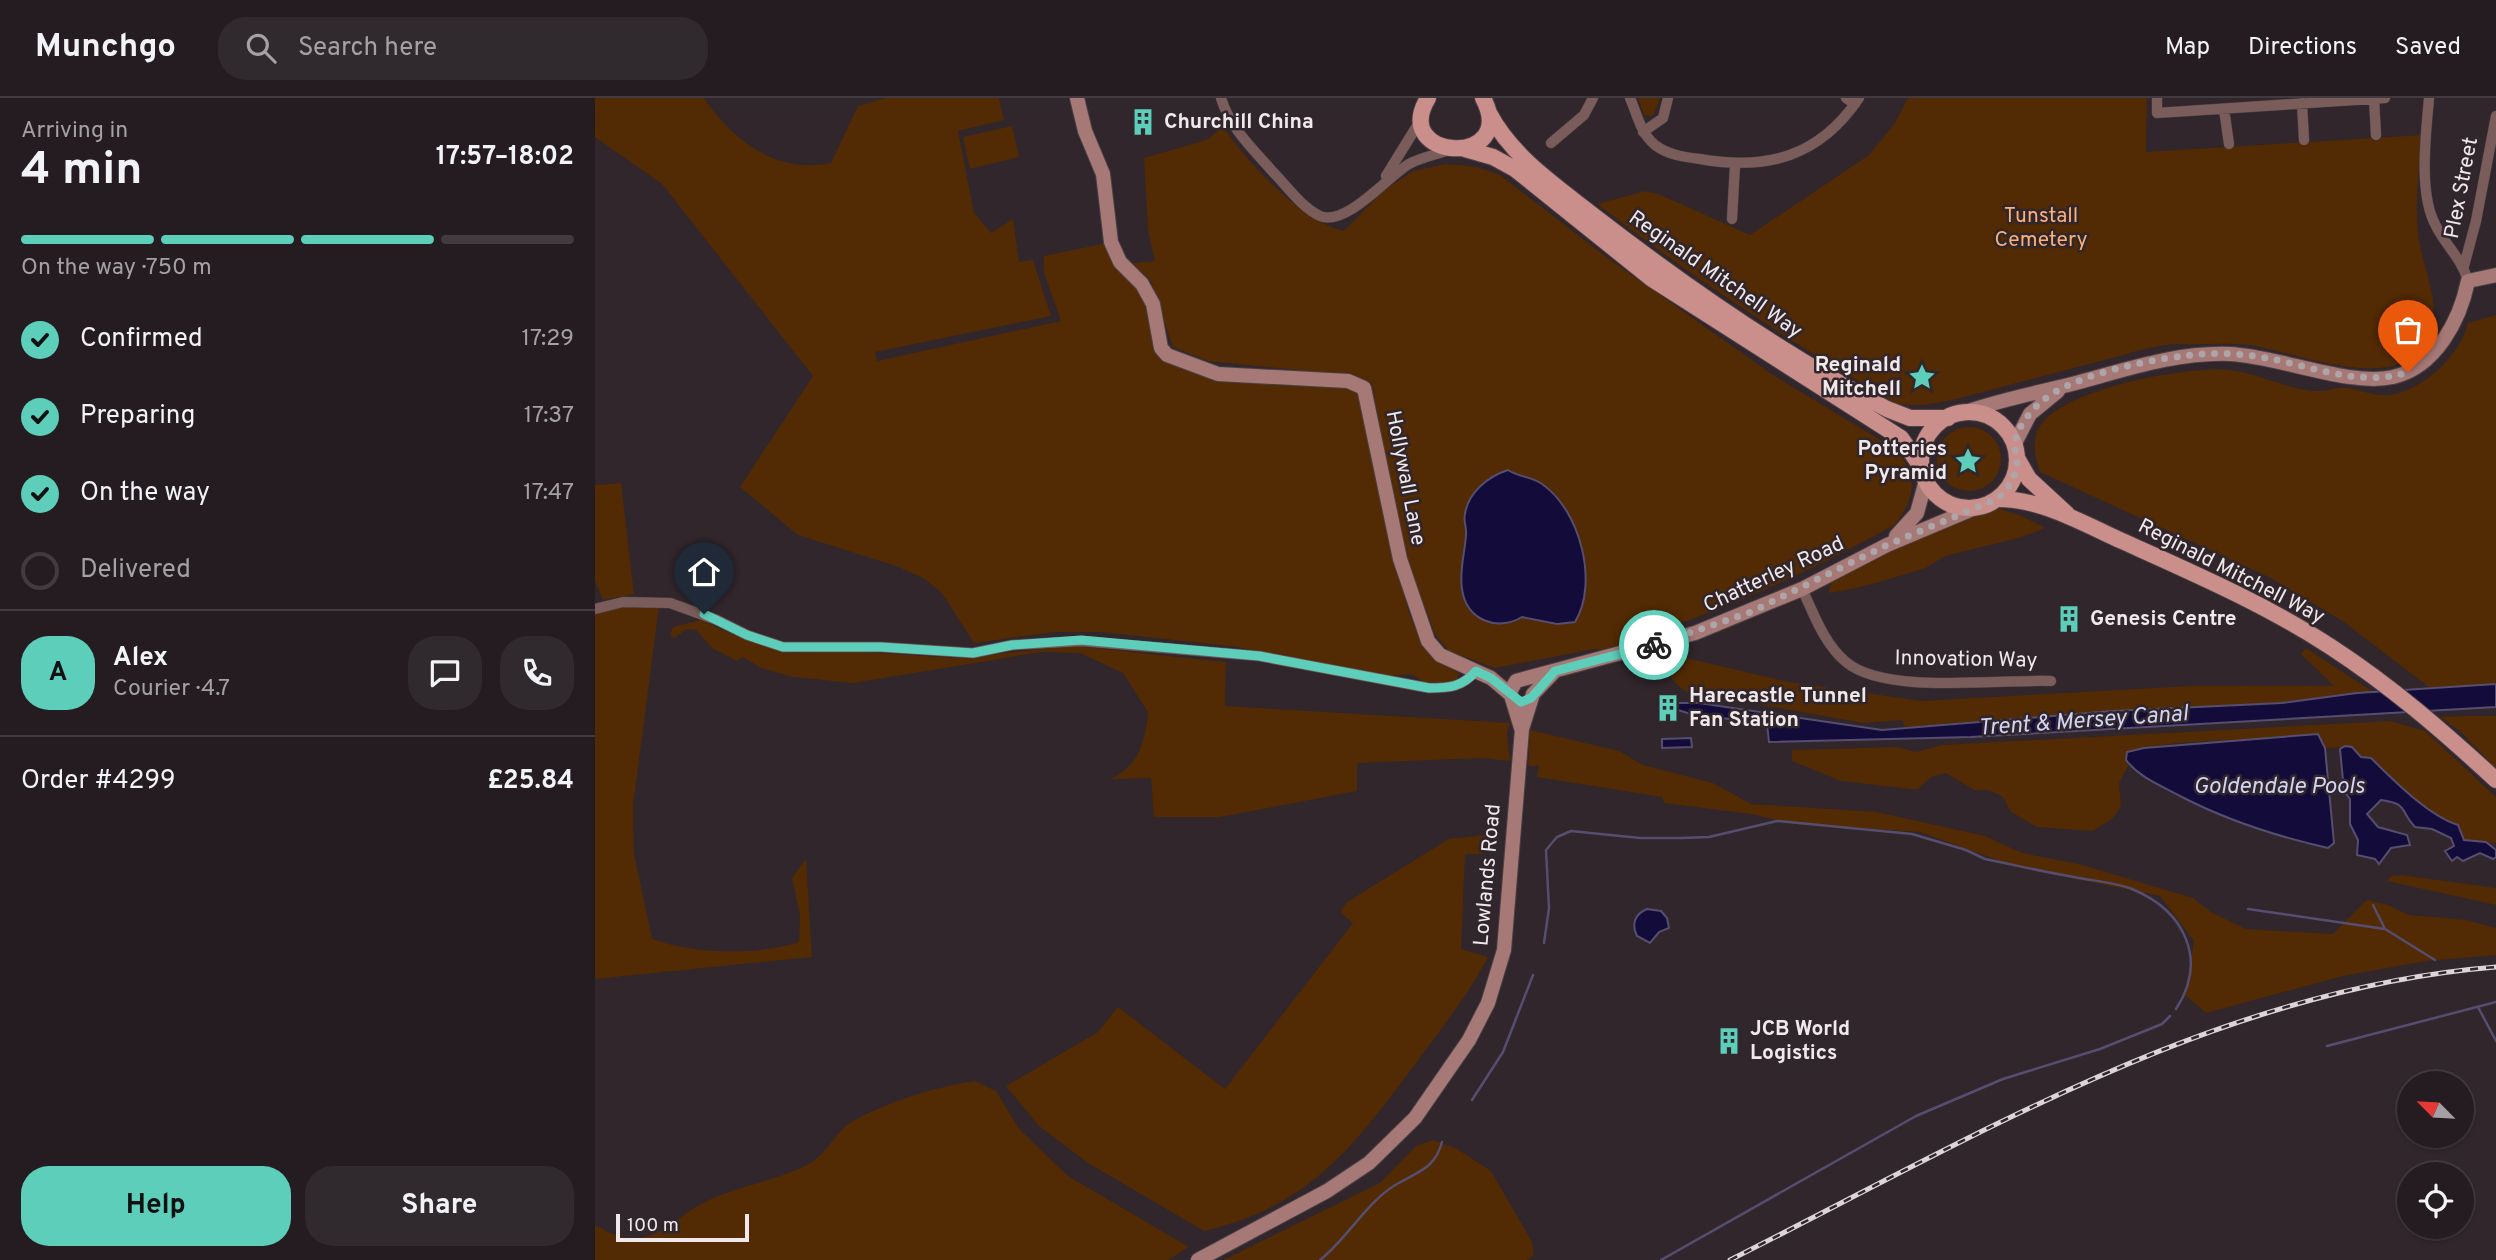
<!DOCTYPE html>
<html lang="en">
<head>
<meta charset="utf-8">
<style>
  body { margin:0; font-family:Overpass,sans-serif; background:#30292d; color:#f1f3f6; height:100vh; display:flex; flex-direction:column; font-size:26px; white-space:nowrap }
  * { box-sizing:border-box; margin:0 }
  p { font-size:23px; color:#a3a1a5 }
  .icon { flex:none; width:38px; height:38px; fill:none; stroke:currentColor; stroke-width:2; stroke-linecap:round; stroke-linejoin:round }
  .map { position:relative; flex:1; overflow:hidden }
  .details { display:flex; flex-direction:column; background:#241c20; width:595px }
  .details>* { flex:none }
  .needle { width:46px; rotate:294deg }
  .tools { position:absolute; left:1802px; top:973px; display:grid; gap:14px }
  .tools a { display:grid; place-items:center; width:77px; height:77px; border-radius:50%; background:#241c20; box-shadow:0 2px 5px #0004,0 0 0 2px #413a3e; font-size:35px }
  .scale { position:absolute; left:21px; bottom:18px; width:133px; box-sizing:border-box; padding-left:7px; border:4px solid #f0e9ec; border-top:0; font-size:19px; line-height:24px; white-space:nowrap; color:#f0e9ec; -webkit-text-stroke:5px #30262b; paint-order:stroke }
  .pin { position:absolute; display:grid; place-items:center; width:60px; height:60px; color:#fff; margin:-72px -30px; border-radius:50% 50% 50% 0; rotate:-45deg; box-shadow:0 0 7px #0007 }
  .pin .icon { rotate:45deg }
  .courier { position:absolute; display:grid; place-items:center; width:70px; height:70px; margin:-35px; border:5px solid #5cceba; border-radius:50%; background:#fff; color:#222; box-shadow:0 2px 9px #0007 }
  .summary em { font-style:normal; font-weight:700 }
  .summary div { display:flex; flex-direction:column-reverse }
  .summary { display:flex; align-items:center; justify-content:space-between; height:119px; padding:0 21px }
  h1 { font-size:46px; font-weight:700; line-height:52px }
  .bar { display:grid; grid-template-columns:repeat(4,1fr); gap:10px 7px; align-content:center; height:84px; padding:0 21px }
  .bar i { height:9px; border-radius:5px; background:#413a3e }
  .bar .current { background:#5cceba }
  .bar p { grid-column:span 4 }
  .line { display:flex; align-items:center; gap:18px; padding:0 21px; border-top:2px solid #413a3e }
  .line div { flex:1 }
  .round { display:grid; place-items:center; flex:none; width:74px; height:74px; border-radius:28px; background:#30292d }
  ol { padding:0 21px; list-style:none }
  li { display:flex; align-items:center; gap:21px; height:77px }
  li p { margin-inline-start:auto }
  li .icon { padding:7px; border-radius:50%; background:#5cceba; color:#111; stroke-width:4 }
  li:last-child { color:#a3a1a5 }
  li i { width:38px; height:38px; border:4px solid #413a3e; border-radius:50% }
  .action { display:flex; gap:14px; margin-top:auto; padding:14px 21px }
  .action a { flex:1; height:80px; border-radius:28px; background:#5cceba; color:#111; font-size:28px; font-weight:700; line-height:80px; text-align:center }
  .action a+a { background:#30292d; color:#f1f3f6 }
  header { display:flex; align-items:center; gap:42px; box-sizing:border-box; height:98px; padding:0 35px; background:#241c20; border-bottom:2px solid #413a3e }
  header strong { font-size:33px }
  nav { display:flex; gap:38px; margin-inline-start:auto; font-size:24px }
  .search { width:490px; height:63px; background:#30292d; display:flex; align-items:center; gap:18px; box-sizing:border-box; padding:0 24px; border-radius:28px; color:#a3a1a5; font-size:26px }
  main { display:flex; flex:1; min-height:0 }
  .map>svg:first-child { display:block }
  .green { fill:#522a04 }
  .water { fill:#130c3b; stroke:#554e70; stroke-width:2 }
  .lines { fill:none; stroke-linecap:round; stroke-linejoin:round }
  .stream { stroke:#554e70; stroke-width:2.5 }
  .street-casing { stroke:#4b4146; stroke-width:11 }
  .secondary-casing { stroke:#4b4146; stroke-width:16 }
  .primary-casing { stroke:#4b4146; stroke-width:18 }
  .street { stroke:#7a5d5b; stroke-width:10 }
  .secondary { stroke:#a77976; stroke-width:14 }
  .primary { stroke:#ca8f8b; stroke-width:16 }
  .rail-casing { stroke:#dcd4d8; stroke-width:5 }
  .rail { stroke:#30262b; stroke-width:2.5; stroke-dasharray:8; stroke-linecap:butt }
  .done { stroke:#ada5a8; stroke-width:7; stroke-dasharray:0 12.6 }
  .route { stroke:#5cceba; stroke-width:9 }
  .labels { text-anchor:middle; dominant-baseline:central; stroke-width:5; stroke-linejoin:round; paint-order:stroke }
  .poi-label { font-size:21px; font-weight:bold; fill:#f0e9ec; stroke:#30262b; text-anchor:start }
  .street-label { font-size:21px; fill:#f0e9ec; stroke:#30262b }
  .park-label { font-size:21px; fill:#fcb077; stroke:#30262b }
  .water-label { font-size:23px; font-style:italic; fill:#d2d4f6; stroke:#30262b }
</style>
</head>
<body>
<header>
<strong>Munchgo</strong>
<div class="search"><svg class="icon" aria-label="search" viewBox="0 0 24 24"><circle cx="10" cy="10" r="6"/><path d="M15 15l6 6"/></svg>Search here</div>
<nav><a>Map</a><a>Directions</a><a>Saved</a></nav>
</header>
<main>
<section class="details">
<div class="summary"><div><h1>4 min</h1><p>Arriving in</p></div><em>17:57–18:02</em></div>
<div class="bar"><i class="current"></i><i class="current"></i><i class="current"></i><i></i><p>On the way · 750 m</p></div>
<ol>
<li><svg class="icon" aria-label="check" viewBox="0 0 24 24"><path d="M5 12l5 5 9-10"/></svg>Confirmed<p>17:29</p></li>
<li><svg class="icon" aria-label="check" viewBox="0 0 24 24"><path d="M5 12l5 5 9-10"/></svg>Preparing<p>17:37</p></li>
<li><svg class="icon" aria-label="check" viewBox="0 0 24 24"><path d="M5 12l5 5 9-10"/></svg>On the way<p>17:47</p></li>
<li><i></i>Delivered</li>
</ol>
<div class="line" style="height:126px"><b class="round" style="background:#5cceba;color:#111">A</b><div><b>Alex</b><p>Courier · 4.7</p></div><a class="round"><svg class="icon" aria-label="chat" viewBox="0 0 24 24"><path d="M4 5h16v11H9l-5 4z"/></svg></a><a class="round"><svg class="icon" aria-label="phone" viewBox="0 0 24 24"><path d="M5 4h4l2 5-3 2q2 4 5 5l2-3 5 2v4C11 20 4 13 5 4z"/></svg></a></div>
<div class="line" style="height:91px"><div>Order #4299</div><b>£25.84</b></div>
<div class="action"><a>Help</a><a>Share</a></div>
</section>
<div class="map">
<svg width="1901" height="1162" viewBox="0 0 1901 1162">
  <rect width="100%" height="100%" fill="#30262b"/>
  <!-- green -->
  <path class="green" d="M0,0h109c29,43 73,76 127,65l27,-57 28,-8h113l5,22 -46,11 16,82 17,20 22,-14 6,43 14,-2 18,56 -176,36 2,9 184,-40 -18,-51 1,-14 63,-13 43,65 4,29 40,31 148,16 22,12 44,214 14,35 22,20 15,8 -2,6 -8,4 -25,-1 -13,-8 -20,2 -60,-9 -93,-20 -137,-15h-46l-81,11 -32,-50 -19,-15 -27,-12 -98,-31 -58,-48 73,-111 -151,-192 -67,-47z
    M1043,0h22l-7,18 -9,-1z
    M1313,0h239l-1,54 276,-17c-3,35 -8,70 -3,106 5,28 24,70 10,98 -31,57 -128,15 -174,7 -24,-4 -51,-1 -75,-2 -24,0 -48,9 -72,15 -43,11 -86,23 -129,34 -27,7 -55,16 -83,10 -105,-60 -204,-126 -299,-199l48,-13 16,4 89,40 119,-80 26,-32z
    M615,19l10,6c25,36 81,99 124,108l39,-40 30,-20 33,-7 31,3 23,8 109,84 164,116 122,74c24,25 21,50 -1,76 -98,55 -185,91 -292,125l-8,-1 -99,19 -46,-17 -14,-17 -36,-97 -27,-154 -25,-8 -139,-14 -35,-14 -22,-66 -25,-17 29,-3 -7,-31 -4,-72 62,-18 11,-8z
    M417,28l7,31 -49,12 -7,-32z
    M1901,217v369l-66,4 -86,-66 -73,-44 -231,-106c-5,-15 -9,-32 0,-46 25,-38 146,-60 189,-56 30,3 59,20 88,21 11,1 20,-5 31,-3 17,3 30,10 47,6 31,-7 66,-40 73,-71z
    M1342 361a32 32 0 1 1 64 0a32 32 0 1 1-64 0Z
    M26,385l13,111 -31,6 -8,-19v-96z
    M1405,411l22,7 23,12c-32,14 -65,18 -99,28 -8,3 -15,10 -23,13 -32,9 -62,20 -95,24l4,-12c55,-28 108,-55 168,-72z
    M64,508l-26,200 1,48 18,85c44,15 102,17 147,3l1,-27 -8,-37 14,-19 6,98 -217,22v-366l26,-6z
    M106,522l35,16 56,17 54,-2 108,7 121,-12 151,16 -1,44 285,17 -3,10 3,28 -29,-3 -124,5v28l-137,26h-66l-3,-39 -41,1c29,-13 35,-37 38,-67l-25,-39 -43,-20 -39,-1 -188,31 -60,-6 -32,-9 -18,-11 -6,4 -25,-13 -16,-18 -9,-1 -13,9 -4,-4 3,-7z
    M1711,550l67,44 -91,11 -169,8 -208,16 -3,-7 -39,3 -178,-32c-15,-10 -18,-19 -16,-37l119,28 133,19 271,-15h142l-33,-32z
    M1869,618h32v52l-36,-37 -20,-14z
    M1795,623l35,10 71,66v46l-32,-3 -10,-17c-17,0 -68,-50 -83,-65l-10,-1 -10,-10 -26,1 -2,-8c-64,1 -134,-4 -196,12l-1,8 3,4 -10,19 2,23 -8,12 -20,13 -56,-4 -26,-15 -8,-15 -15,-7h-14l-28,-17 -15,4 -13,12h-7l-70,-8 -49,-20v-11l105,-3 19,5 26,-7z
    M935,632l89,21 24,14 70,18 38,21 126,8 108,24 37,17 57,11 114,34 18,14 35,17 87,5 34,-34 21,5 21,10 57,5 30,8v27l-70,6 -83,15 -137,37 -21,-18 9,-54 -34,-45 -143,-29 -97,-35 -126,-8 -43,-10 -87,-11 -2,-6 -125,-20 2,-11h-11z
    M890,737l-3,19h-17l-4,95 27,8c-19,37 -45,69 -69,102 -64,85 -105,146 -215,172l-116,-68 -49,-37 -33,-40 92,-54 20,-25 107,82 128,-166 -13,-11 7,-10 102,-63z
    M1806,777l95,13v17l-109,-24 4,-5z
    M380,983l21,10 23,38 49,47 121,71 -21,13h-573v-35c14,8 28,15 45,13 25,-4 40,-23 61,-34 33,-18 73,-22 106,-39 21,-11 28,-34 46,-44 37,-20 81,-34 122,-40z
    M839,1042l23,9 34,22 41,71 2,13 -7,5h-304l157,-77 36,-37z"/>
  <!-- water -->
  <path class="water" d="M913,372c10,7 25,7 34,14 38,26 57,99 33,138l-18,2 -35,-7c-25,15 -56,3 -60,-28 -3,-19 3,-36 4,-54 1,-7 -3,-14 -1,-21 3,-22 24,-38 43,-44z
    M1901,586v23l-525,30 -202,5 -2,-18 -76,-10 -20,-6v-5h28l183,27 231,-19 169,-8 75,-10z
    M1723,636l7,14 9,95 -6,5c-53,-12 -100,-27 -148,-52 -20,-11 -40,-18 -54,-36l1,-8 17,-4z
    M1096,640l1,9 -30,1v-9z
    M1750,648l7,1 9,10 10,1c23,23 58,58 87,67l6,15 22,2 10,8v7l-3,2 -13,-6 -17,8 -6,-4 -5,4 -7,-10 9,-5 -3,-8 -19,-9 -17,-2c-16,-16 -5,-23 -34,-27l-14,14 11,13 29,8 3,10 -19,3 -12,16 -4,-5 -18,-4 1,-15 -8,-16v-25l-6,-8 -4,-42z
    M1052,811l14,2 6,7 2,10 -10,4 -9,11 -13,-7c-6,-12 -2,-22 10,-27z"/>
  <g class="lines">
    <!-- stream -->
    <path class="stream" d="M1778,807l12,24
      M1653,811l137,20 50,31
      M949,845l5,-35 -3,-58 11,-13 14,-6 69,7h42l27,-1 68,-16 135,13 54,16 19,9c30,6 59,13 89,18 19,4 40,5 58,12 53,22 76,71 44,120
      M1883,909l18,34
      M1732,948l169,-44
      M877,1002l31,-48 30,-77
      M725,1162c28,-22 46,-58 77,-76 20,-12 38,-15 45,-42
      M1066,1162l255,-144 87,-37 97,-30 62,-25 8,-8"/>
    <defs>
      <path id="street" d="M626,0c9,30 32,51 52,74 14,14 28,35 47,44 26,11 67,-39 89,-52 13,-7 26,-9 40,-14
        M1035,0c7,16 11,36 25,47 13,10 29,12 45,14 68,12 120,-3 159,-61
        M1251,0l9,6
        M1562,0v15l228,-15
        M1834,0c-3,36 -11,96 7,128 10,20 26,33 32,55
        M1779,1l2,36
        M1707,5l2,37
        M1629,11l5,35
        M1048,34l20,-14 5,-20
        M956,45l33,-28 9,-17
        M791,78l34,-55
        M1137,121l3,-54
        M1869,168l12,-45 20,-105
        M1207,491c12,25 22,55 44,73 39,33 153,17 205,19
        M0,511l28,-7 47,1 47,17 30,15 36,12h98l92,6 39,-8 69,-4 178,15 170,32c21,0 33,-1 47,-17"/>
      <path id="secondary" d="M482,0l8,33 18,43 8,68 9,20 22,22 11,20 8,44 6,7 51,19 130,7 16,7 36,171 28,82 12,14 51,23 20,17
        M1365,316c35,-13 72,-20 108,-29 54,-14 106,-33 162,-31 48,2 120,33 163,23 43,-10 67,-57 75,-96l28,-6
        M1419,347l16,-31 28,-23
        M1301,438l21,-23 9,-33
        M926,630l-11,-36 6,-11 179,-48 107,-44 85,-44 88,-37
        M603,1162l129,-69 42,-28 46,-45 54,-78 19,-37 16,-53 18,-221 11,-35 22,-23"/>
      <path id="primary" d="M833,0c-39,64 92,70 55,0
        M894,15c23,44 67,73 105,103 93,72 189,139 293,193l23,9h38
        M870,51l28,8 22,12 137,110 249,159 21,30
        M1326 362a48 48 0 1 1 96 0a48 48 0 1 1-96 0Z
        M1422,360l12,21 38,35
        M1402,401c43,-1 87,25 125,42 71,32 143,63 209,106 60,39 113,85 165,133"/>
    </defs>
    <!-- street casing -->
    <use href="#street" class="street-casing"/>
    <!-- secondary casing -->
    <use href="#secondary" class="secondary-casing"/>
    <!-- primary casing -->
    <use href="#primary" class="primary-casing"/>
    <!-- street -->
    <use href="#street" class="street"/>
    <!-- secondary -->
    <use href="#secondary" class="secondary"/>
    <!-- primary -->
    <use href="#primary" class="primary"/>
    <defs>
      <path id="rail" d="M1135,1162c243,-122 488,-271 766,-293"/>
    </defs>
    <!-- rail casing -->
    <use href="#rail" class="rail-casing"/>
    <!-- rail -->
    <use href="#rail" class="rail"/>
  </g>
  <g class="lines">
    <!-- done -->
    <path class="done" d="M1059,547l97,-33 136,-67 110,-46c12,-11 21,-24 20,-42 -1,-5 -3,-10 -2,-15 3,-16 15,-30 26,-40 33,-29 118,-45 162,-48 23,-2 47,1 69,5 44,9 92,28 136,13"/>
    <!-- route -->
    <path class="route" d="M109,516l43,21 36,12h98l92,6 39,-8 69,-5 178,16 170,32c21,0 33,-1 47,-17l15,7 30,24 10,-4 24,-27 99,-26"/>
  </g>
  <!-- icons -->
  <defs>
    <symbol id="building-bare" viewBox="-9 -9 18 18"><path d="M-4-6H4V6H1V3H-1V6H-4ZM-2.5-4.3h1.7v1.8h-1.7ZM.8-4.3h1.7v1.8H.8ZM-2.5-1h1.7V.8h-1.7ZM.8-1h1.7V.8H.8Z" fill="#5cceba" stroke="#30262b" stroke-width="2.5" paint-order="stroke"/></symbol>
    <symbol id="sight-bare" viewBox="-9 -9 18 18"><path d="M0-6L1.8-2.2L6-1.7L2.9 1.2L3.7 5.4L0 3.3L-3.7 5.4L-2.9 1.2L-6-1.7L-1.8-2.2Z" fill="#5cceba" stroke="#30262b" stroke-width="2.5" paint-order="stroke"/></symbol>
  </defs>
  <g fill-rule="evenodd">
    <use href="#building-bare" x="529" y="5" width="38" height="38"/>
    <use href="#sight-bare" x="1308" y="260" width="38" height="38"/>
    <use href="#sight-bare" x="1354" y="344" width="38" height="38"/>
    <use href="#building-bare" x="1455" y="502" width="38" height="38"/>
    <use href="#building-bare" x="1054" y="591" width="38" height="38"/>
    <use href="#building-bare" x="1115" y="924" width="38" height="38"/>
  </g>
  <g class="labels">
    <!-- poi labels -->
    <g class="poi-label">
      <text x="569" y="24">Churchill China</text>
      <text x="1306" y="267" text-anchor="end">Reginald<tspan x="1306" dy="24">Mitchell</tspan></text>
      <text x="1352" y="351" text-anchor="end">Potteries<tspan x="1352" dy="24">Pyramid</tspan></text>
      <text x="1495" y="521">Genesis Centre</text>
      <text x="1094" y="598">Harecastle Tunnel<tspan x="1094" dy="24">Fan Station</tspan></text>
      <text x="1155" y="931">JCB World<tspan x="1155" dy="24">Logistics</tspan></text>
    </g>
    <!-- street labels -->
    <g class="street-label">
      <text transform="translate(1867 90) rotate(-79)">Plex Street</text>
      <text transform="translate(1120 177) rotate(35)">Reginald Mitchell Way</text>
      <text transform="translate(810 380) rotate(79)">Hollywall Lane</text>
      <text transform="translate(1636 474) rotate(27)">Reginald Mitchell Way</text>
      <text transform="translate(1179 477) rotate(-25)">Chatterley Road</text>
      <text transform="translate(1371 562) rotate(1)">Innovation Way</text>
      <text transform="translate(893 777) rotate(-85)">Lowlands Road</text>
    </g>
    <!-- park labels -->
    <g class="park-label">
      <text x="1446" y="118">Tunstall<tspan x="1446" dy="24">Cemetery</tspan></text>
    </g>
    <!-- water labels -->
    <g class="water-label">
      <text transform="translate(1488 624) rotate(-4)">Trent &amp; Mersey Canal</text>
      <text x="1684" y="689">Goldendale Pools</text>
    </g>
  </g>
</svg>
<div class="tools">
<a><svg class="needle" viewBox="-14 -14 28 28"><path d="M0-13l5 13h-10z" fill="#e53935"/><path d="M0 13l5-13h-10z" fill="#a3a1a5"/></svg></a>
<a><svg class="icon" aria-label="locate" viewBox="0 0 24 24"><circle cx="12" cy="12" r="6"/><path d="M12 2v4M12 18v4M2 12h4M18 12h4"/></svg></a>
</div>
<div class="scale">100 m</div>
<div class="pin" style="left:1813px;top:274px;background:#ea580c"><svg class="icon" aria-label="bag" viewBox="0 0 24 24"><path d="M5 8h14l-1 12H6zM9 8a3 3 0 0 1 6 0"/></svg></div>
<div class="pin" style="left:109px;top:516px;background:#1f2937"><svg class="icon" aria-label="home" viewBox="0 0 24 24"><path d="M3 11l9-7 9 7M6 9v11h12V9"/></svg></div>
<div class="courier" style="left:1059px;top:547px"><svg class="icon" aria-label="bike" viewBox="0 0 24 24"><circle cx="6" cy="16" r="4"/><circle cx="18" cy="16" r="4"/><path d="M6 16l4-8h5l3 8M10 8l3 8H6M13 5h3"/></svg></div>
</div>
</main>
</body>
</html>
